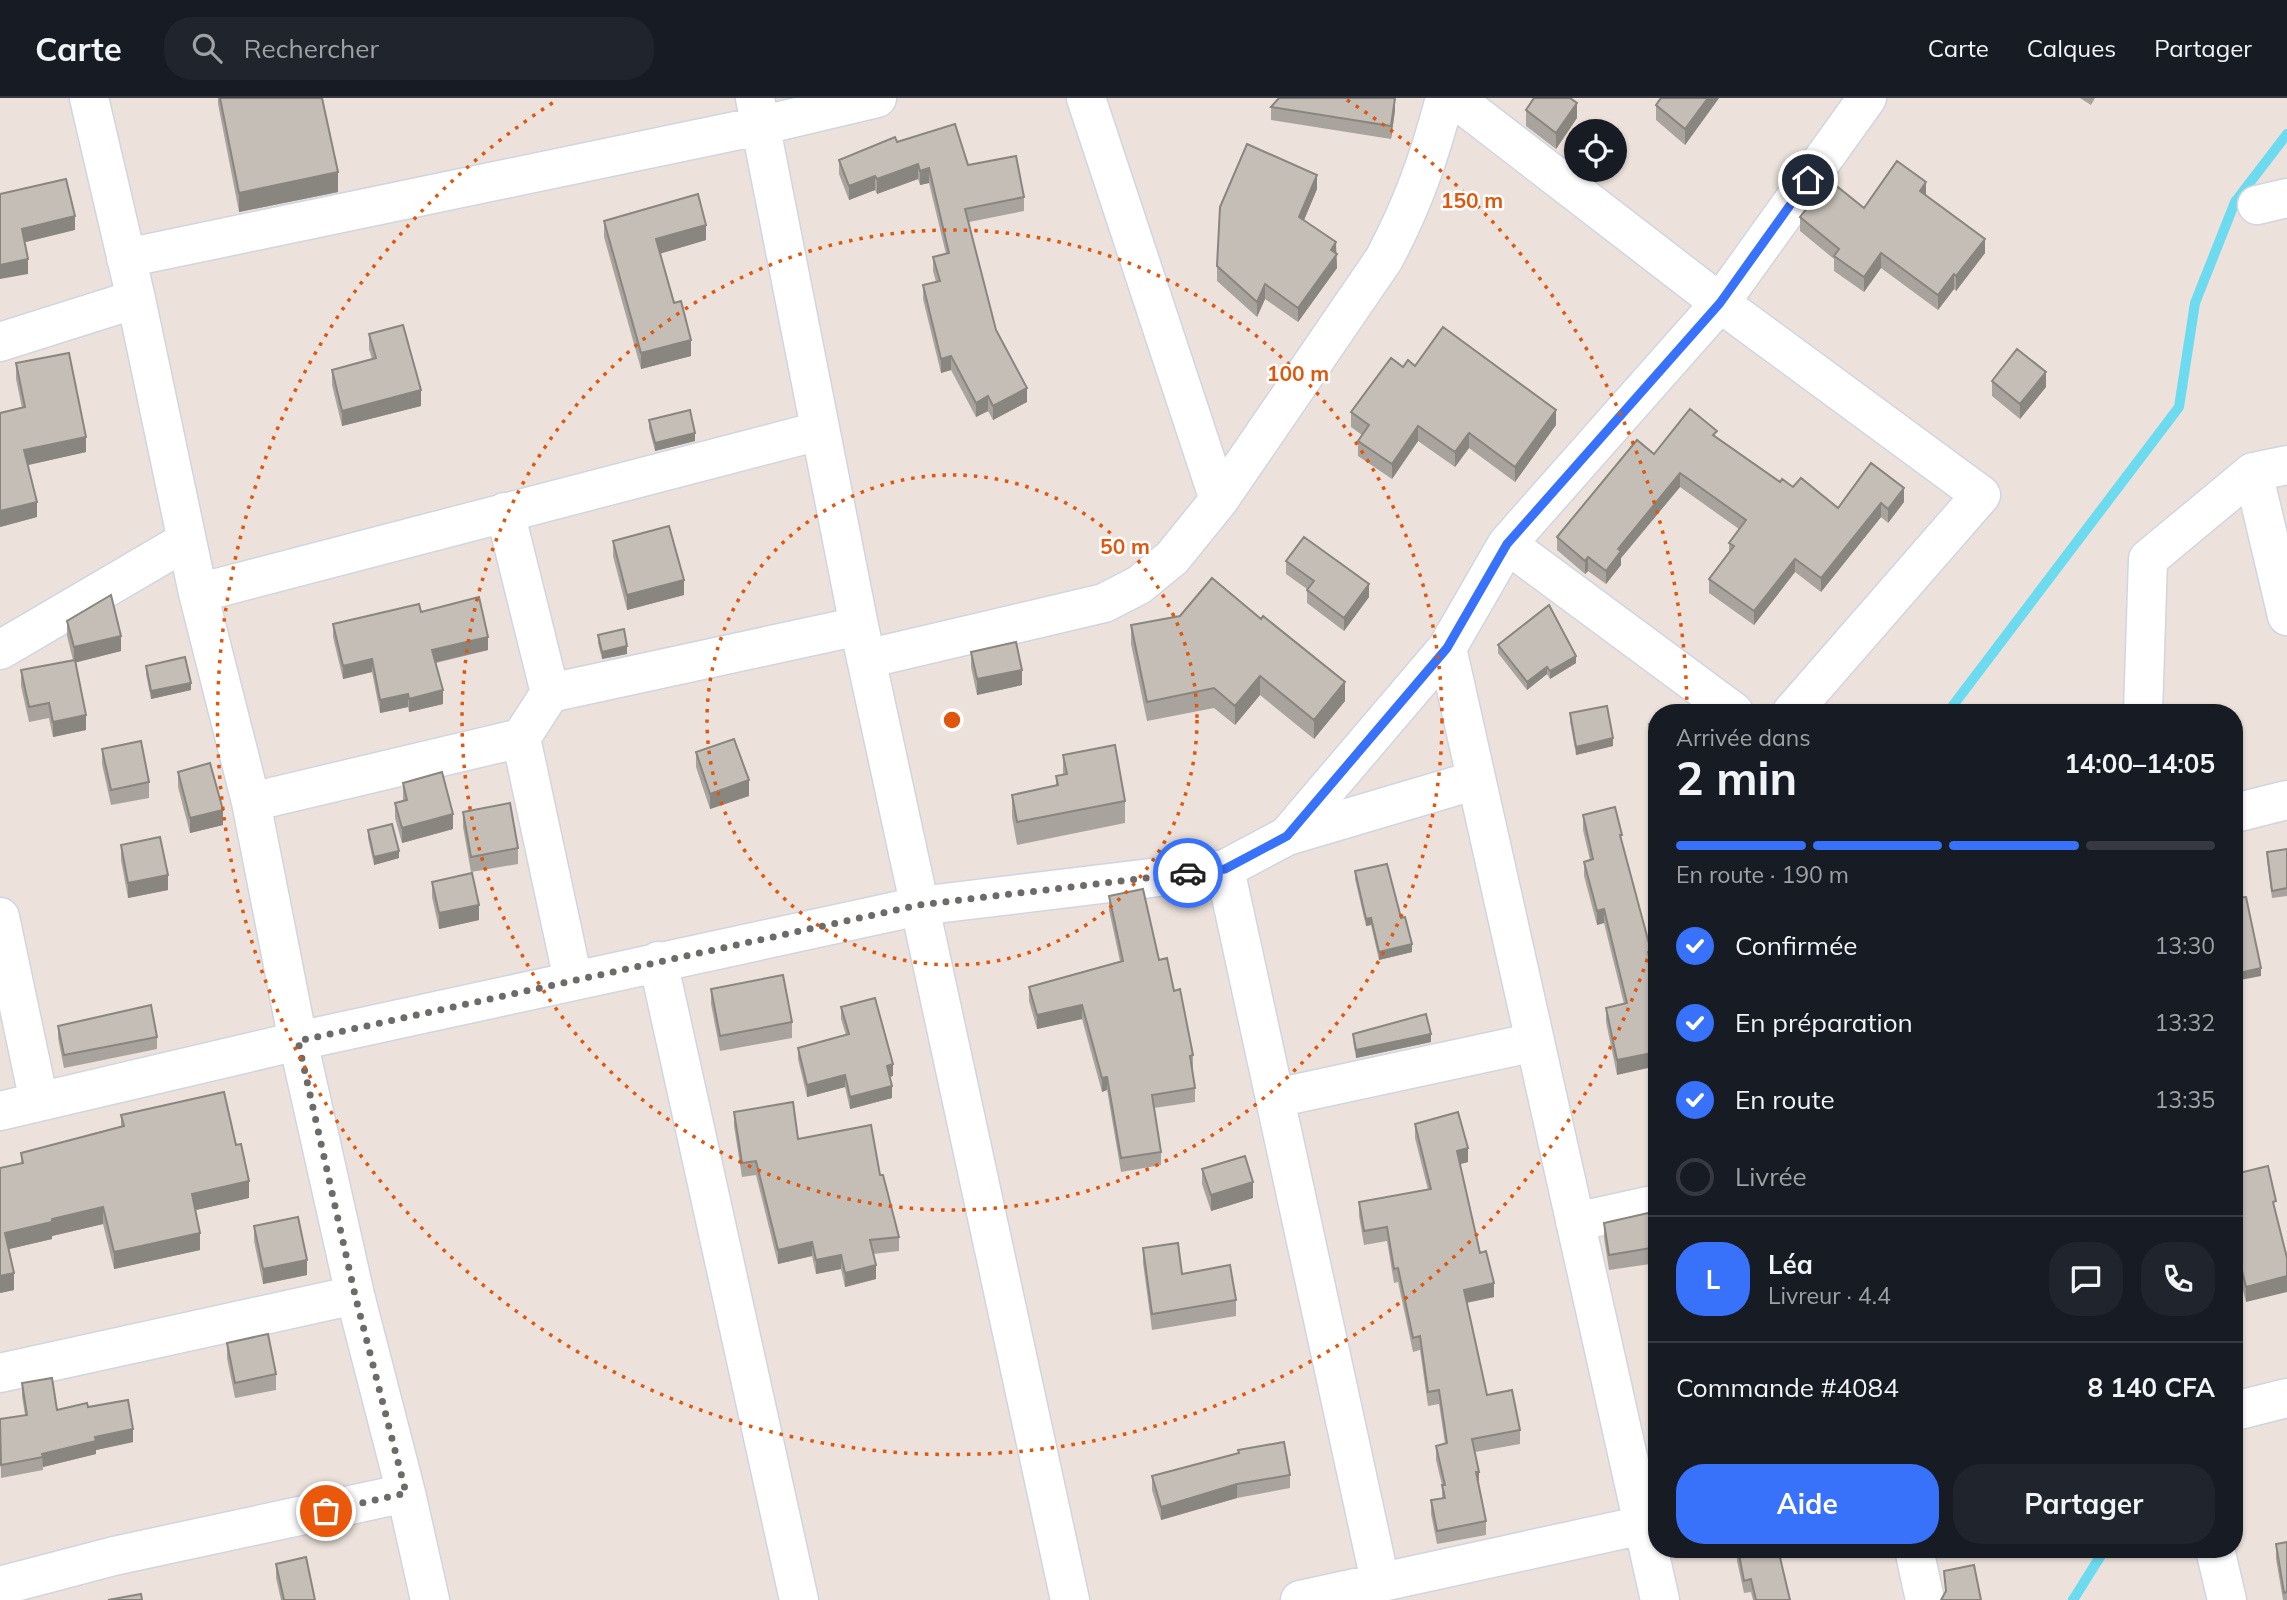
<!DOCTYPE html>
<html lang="fr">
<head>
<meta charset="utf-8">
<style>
  body { margin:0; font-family:Mulish,sans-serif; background:#20242c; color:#f1f3f6; height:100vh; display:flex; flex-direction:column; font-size:26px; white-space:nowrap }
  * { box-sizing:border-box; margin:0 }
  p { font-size:23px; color:#9ea1a6 }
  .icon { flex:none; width:38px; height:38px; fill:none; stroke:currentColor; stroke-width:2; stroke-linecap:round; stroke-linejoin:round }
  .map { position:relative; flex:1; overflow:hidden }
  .sheet { position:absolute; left:1648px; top:606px; width:595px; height:854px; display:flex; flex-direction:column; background:#171b24; border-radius:28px; box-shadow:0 2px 5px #0004 }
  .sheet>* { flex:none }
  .controls { position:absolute; left:1564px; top:21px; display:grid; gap:14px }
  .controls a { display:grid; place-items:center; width:63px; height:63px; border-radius:50%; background:#171b24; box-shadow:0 2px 5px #0004; font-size:35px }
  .pin { position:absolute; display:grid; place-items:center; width:60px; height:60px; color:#fff; margin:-30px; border:4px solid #fff; border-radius:50%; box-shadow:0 2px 7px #0007 }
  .courier { position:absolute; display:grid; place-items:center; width:70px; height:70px; margin:-35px; border:5px solid #3872fb; border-radius:50%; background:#fff; color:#222; box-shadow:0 2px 9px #0007 }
  .overview em { font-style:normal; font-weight:700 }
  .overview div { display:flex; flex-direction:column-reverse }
  .overview { display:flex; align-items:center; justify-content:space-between; height:119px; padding:0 28px }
  h1 { font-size:46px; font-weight:700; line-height:52px }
  .bar { display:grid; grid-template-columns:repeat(4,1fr); gap:10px 7px; align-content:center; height:84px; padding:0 28px }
  .bar i { height:9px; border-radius:5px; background:#363941 }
  .bar .on { background:#3872fb }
  .bar p { grid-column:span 4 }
  .line { display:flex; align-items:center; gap:18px; padding:0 28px; border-top:2px solid #363941 }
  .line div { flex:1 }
  .round { display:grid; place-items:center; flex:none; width:74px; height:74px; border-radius:28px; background:#20242c }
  ol { padding:0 28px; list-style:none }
  li { display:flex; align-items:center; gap:21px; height:77px }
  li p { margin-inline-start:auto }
  li .icon { padding:7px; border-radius:50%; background:#3872fb; color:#fff; stroke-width:4 }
  li:last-child { color:#9ea1a6 }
  li i { width:38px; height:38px; border:4px solid #363941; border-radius:50% }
  .primary-button { display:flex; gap:14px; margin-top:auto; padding:14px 28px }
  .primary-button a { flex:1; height:80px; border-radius:28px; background:#3872fb; color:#fff; font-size:28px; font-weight:700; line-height:80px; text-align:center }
  .primary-button a+a { background:#20242c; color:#f1f3f6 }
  header { display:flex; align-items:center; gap:42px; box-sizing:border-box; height:98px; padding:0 35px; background:#171b24; border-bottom:2px solid #363941 }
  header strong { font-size:33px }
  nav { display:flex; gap:38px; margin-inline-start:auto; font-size:24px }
  .search { width:490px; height:63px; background:#20242c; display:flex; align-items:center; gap:18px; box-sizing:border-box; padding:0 24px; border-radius:28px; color:#9ea1a6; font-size:26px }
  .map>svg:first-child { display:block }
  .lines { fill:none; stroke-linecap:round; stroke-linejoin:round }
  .stream { stroke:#6cdbef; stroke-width:10 }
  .minor-casing { stroke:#d0d5e2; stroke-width:41 }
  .minor { stroke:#fff; stroke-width:38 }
  .wall { fill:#a9a39d }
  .shaded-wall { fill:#89857f }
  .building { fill:#c4beb6; stroke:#89857f; stroke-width:2 }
  .done { stroke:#6d6a67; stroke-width:7; stroke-dasharray:0 12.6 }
  .route { stroke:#3872fb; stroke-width:9 }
  .ring { fill:none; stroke:#de570d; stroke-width:3.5; stroke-dasharray:3.5 7 }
  .centre { fill:#de570d; stroke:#fff; stroke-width:3.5 }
  .ring-label { font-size:21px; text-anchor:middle; font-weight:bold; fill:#de570d; stroke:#fff; stroke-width:5; stroke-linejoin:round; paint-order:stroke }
</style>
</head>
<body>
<header>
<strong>Carte</strong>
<div class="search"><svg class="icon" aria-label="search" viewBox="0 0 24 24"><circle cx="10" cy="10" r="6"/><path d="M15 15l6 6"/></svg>Rechercher</div>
<nav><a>Carte</a><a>Calques</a><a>Partager</a></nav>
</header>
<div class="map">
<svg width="2287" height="1502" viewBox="0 0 2287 1502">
  <rect width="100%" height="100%" fill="#ece2db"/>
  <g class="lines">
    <!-- stream -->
    <path class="stream" d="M1948,614l231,-305 16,-104 40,-101 52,-68
      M2073,1502l30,-48v-3"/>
    <defs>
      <path id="minor" d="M89,0l47,201 62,294 53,209 47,239 57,254 51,198 24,107
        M755,0l104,528 211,974
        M1086,0l133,402
        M1454,0l266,205 261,192 -189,217
        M2257,107l30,-7
        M126,160l633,-132 118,-28
        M0,244l136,-43
        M2287,367l-34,7 34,144
        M505,414l45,181
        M1507,446l227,168
        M198,495l621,-162
        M1447,550l213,952
        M0,552l186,-109
        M866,561l238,-56 35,-18 33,-27 47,-58 165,-241c29,-55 45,-100 61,-161
        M2143,614l5,-153 105,-87
        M521,640l52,242
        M251,704l270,-64 29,-45 309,-67
        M2235,715l52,-13
        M1287,738l160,-188 60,-104 213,-241 147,-205
        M1225,771l62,-33 189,-56
        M0,819l39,185
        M658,863l141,639
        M1276,1000l259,-56
        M0,1013l298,-70 621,-135 306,-37 155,712
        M1575,1124l82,-18
        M0,1275l355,-78
        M2235,1313l52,-13
        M1914,1451l11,51
        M2215,1451l12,51
        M0,1488l114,-30 292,-63
        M1300,1502l343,-75"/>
    </defs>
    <!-- minor casing -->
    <use href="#minor" class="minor-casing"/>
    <!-- minor -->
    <use href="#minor" class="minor"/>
  </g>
  <!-- wall -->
  <path class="wall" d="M218,0h104l16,94 -99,20 -21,-108z
    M1719,0l-34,47 -29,-25v-15z
    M2080,0h15l-4,7z
    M1271,9l124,3 -4,29 -120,-19z
    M1526,12l51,8 -21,31 -30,-23z
    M897,44l71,23 56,32v14l-55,11 27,108 31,72 -34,18 -5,-9 -12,6 -25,-47 -10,3 -18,-74v-14l13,-3 -3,-11v-14l13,-3 -17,-71 -9,2 -2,-6 -41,15 -2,-4 -26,10 -10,-26v-14z
    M1317,91l-13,31 32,33 1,15 -39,54 -33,-23 -8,18 -40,-36v-15z
    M1926,97l59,58 -29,38 -2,-2 -16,21 -57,-42 -17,24 -30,-21v-12l-34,-28v-14l64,-9z
    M604,123l102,19 -46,13 31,103 -50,13 -37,-132z
    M369,236l52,72 -79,20 -10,-41v-15l40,-11 -3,-10z
    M16,265l70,89 -59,13 10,52 -37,10 22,-119 -6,-29z
    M1415,268l141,59 -41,57 -46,-34 -14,19 -37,-26 -26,38 -34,-23v-15l4,-6 -11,-8v-15l52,-45z
    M1992,283l54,6 -26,32 -28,-23z
    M649,322l46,21 -40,10 -6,-23z
    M1717,340l63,44 58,26 66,-6 -16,21 -7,-6 -60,75 -26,-20 -41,53 -45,-32v-14l20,-27v-9l10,-14 -59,-42 -59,71v7l-15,19 -18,-13 -3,3 -28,-24v-13l97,-83z
    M613,443l71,54 -57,15 -14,-54z
    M1286,463l83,36 -25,34 -37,-28v-14l-21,-15z
    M421,514l67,38 -52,13 7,41 -34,8 -1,-5 -28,6 -8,-41 -29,7 -10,-42v-13z
    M67,523l54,30 -45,11 10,68 -33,7 -4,-19 -20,4 -8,-36v-16l52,-10 -6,-24z
    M1131,527l214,76 -31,38 -54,-44 -25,30 -21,-17 -67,13 -16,-77z
    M598,537l29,19 -25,5 -4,-16z
    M1498,547l78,18 -26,16 -3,-5 -20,16 -29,-37z
    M971,554l51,33 -45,10 -6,-28z
    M146,568l45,24 -40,9 -5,-25z
    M1570,615l43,33 -37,9 -6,-34z
    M1657,625v40l-2,1 -6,-24v-16z
    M102,651l47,33v16l-38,7 -9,-41z
    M696,654l53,44 -39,13 -14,-42z
    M1063,657l62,46v22l-108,22 -5,-28v-22l44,-9v-10l7,-1z
    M178,674l45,53 -33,8 -12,-46z
    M403,685l50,46 -51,14 -7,-25v-15l8,-2z
    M463,714l55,36v16l-47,8 -8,-45z
    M1583,717l39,27 29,109 -34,124 -11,-53v-14l18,-4 -20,-81 -7,2 -13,-49v-14l6,-2 -7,-30z
    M368,732l31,28 -25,7 -6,-27z
    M121,747l47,45 -40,8 -7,-38z
    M2287,751v47l-15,2 -5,-38v-8z
    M1355,773l46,47 11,34 -33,8 -8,-35 -5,1 -11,-47z
    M432,784l47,38 -40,9 -7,-32z
    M1109,798l50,64 15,31 19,64v14h-1l3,19v14l-41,6 7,44v13l-40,7 -14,-82 -5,2 -20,-73 -45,10 -8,-28v-14l91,-26 -11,-51z
    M711,891l81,33v16l-72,13 -9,-47z
    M841,909l52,69 -3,1 2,21 -42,11 -5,-22 -38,10 -9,-38v-11l48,-13 -5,-16z
    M58,928l99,11v12l-93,19 -6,-30z
    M1353,936l78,8 -75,16 -3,-17z
    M734,1014l146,63 19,62v14l-26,3 3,25 -31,8 -4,-18 -25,5 -4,-18 -34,8 -22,-89 -14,2 -8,-51z
    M121,1017l115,30 13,53 -54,12 5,40 -86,19 -11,-45 -51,12v3l-43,10 5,41 -14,3v-125l21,-5v-10l100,-27z
    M1415,1026l53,38 -8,2 20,89 14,44 -27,6 20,92 33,35v14l-45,8 4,33 7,36v14l-49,9 -6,-30v-14l11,-2v-13l-6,-25v-14l9,-2 -6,-40 -11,2 -8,-56 -7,2 -15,-70 -4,1 -7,-42 -23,4 -5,-29v-14l69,-12 -13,-52z
    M1202,1071l51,29 -42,13 -9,-27z
    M2235,1076l41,40 -30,88 -11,-44z
    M1657,1113v52l-48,7 -5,-32v-15z
    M254,1128l53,49 -44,9 -9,-43z
    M1143,1150l39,26 54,26v16l-84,14 -9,-67z
    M227,1245l49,31v16l-41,8 -8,-40z
    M22,1285l35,27 31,-3 45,35 -37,8v4l-53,13v3l-42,8 -1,-59 25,-4 -3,-19z
    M1238,1352l52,25v13l-53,10 -76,22 -9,-30v-14l86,-22z
    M2287,1444v58h-4l-7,-41v-15z
    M1737,1451l53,51h-37l-2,-8 -7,1 -7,-32z
    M276,1466l39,36h-34l-5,-22z"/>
  <!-- shaded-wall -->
  <path class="shaded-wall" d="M1395,0v12l-4,29v-13z
    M1708,0h11l-34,47v-16z
    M1577,5v15l-21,31v-16z
    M918,66v15l-41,15v-15z
    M929,70v15l-9,2v-14z
    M338,74v20l-99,20v-19z
    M1317,77v14l-18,43v-15z
    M875,78v14l-26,10v-14z
    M1926,84v15l-6,-6z
    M75,118v14l-53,13v-14z
    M706,127v15l-50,15v-16z
    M1985,141v14l-29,38v-15z
    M1336,144l1,26 -39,54v-14z
    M1881,155v15l-17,24v-15z
    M28,161v15l-28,5v-14z
    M1954,176v15l-16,21v-15z
    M1265,186v15l-8,18v-15z
    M691,242v16l-50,13v-16z
    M951,258v14l-10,3v-14z
    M2046,274v15l-26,32v-15z
    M1027,290v14l-34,18v-14z
    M421,292v16l-79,20v-15z
    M988,298v15l-12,6v-14z
    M1556,312v15l-41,57v-15z
    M1418,328v15l-26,38v-15z
    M695,335v8l-40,10v-8z
    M1469,335v15l-14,19v-15z
    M86,339v15l-62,14v-16z
    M1680,375v14l-59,71v7l-15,19v-13l12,-22z
    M1904,390v14l-16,21v-14z
    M37,404v15l-37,10v-16z
    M1881,405v14l-60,75v-14z
    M1588,459v14l-3,3v-13z
    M1795,461v13l-41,53v-14z
    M684,482v15l-57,15v-15z
    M1369,486v13l-25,34v-13z
    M121,538v15l-47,12v-16z
    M488,539v13l-56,13v-13z
    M627,548v8l-25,5v-7z
    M1576,558v7l-26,16v-8z
    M372,561v13l-29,7v-13z
    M1547,569v7l-20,16v-8z
    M1022,572v15l-45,10v-16z
    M1260,578v19l-25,30v-19z
    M1345,584v19l-31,38v-19z
    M191,585v7l-40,9v-8z
    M443,592v14l-34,8v-13z
    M408,596v13l-28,6v-13z
    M86,617v15l-33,7v-15z
    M1613,640v8l-37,9v-8z
    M749,682v16l-39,13v-15z
    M223,712v15l-33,8v-15z
    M453,716v15l-51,14v-15z
    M399,753v7l-25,7v-8z
    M168,777v15l-40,8v-15z
    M479,807v15l-40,9v-16z
    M1604,811v14l-7,2v-14z
    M1371,820v7l-5,1v-7z
    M1412,846v8l-33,8v-8z
    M2261,870v8l-26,5v-7z
    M1082,907v14l-45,10v-14z
    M1431,936v8l-75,16v-8z
    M1657,954v14l-40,9v-15z
    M893,966v12l-6,1v-11z
    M845,977v12l-38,10v-12z
    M1107,979v13l-5,2v-14z
    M892,988v12l-42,11v-12z
    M1468,1050v14l-11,3v-14z
    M249,1083v17l-57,13v-17z
    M1253,1084v16l-42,13v-16z
    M103,1109v17l-51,12v3l-47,11v-17l47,-14z
    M200,1135v17l-86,19v-17z
    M812,1144v14l-34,8v-14z
    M841,1157v14l-25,5v-14z
    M307,1162v15l-44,9v-15z
    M876,1167v14l-31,8v-14z
    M14,1175v17l-14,3v-17z
    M2287,1178v16l-41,10v-15z
    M1494,1185v14l-30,6v-13z
    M133,1331v13l-37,8v4l-53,13 -1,-13 53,-17z
    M1476,1374h3v13z
    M1237,1386v14l-76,22v-13z"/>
  <!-- building -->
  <path class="building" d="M220,0h102l16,74 -99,21z
    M1279,0h116l-4,28 -120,-19z
    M1534,0h36l7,5 -21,30 -30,-23z
    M1661,0h47l-23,31 -29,-24z
    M955,26l13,41 48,-9 8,41 -59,12 31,121 31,58 -34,18 -5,-10 -12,7 -25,-47 -10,3 -18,-74 17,-4 -7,-24 16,-4 -20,-85 -9,3 -2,-7 -41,15 -2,-3 -26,10 -10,-26 56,-23 2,5z
    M1247,46l70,31 -18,42 37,25 -5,8 6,4 -39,54 -33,-24 -8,18 -40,-36 3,-59z
    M1897,63l29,21 -6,9 65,48 -29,37 -2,-2 -16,21 -57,-42 -17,24 -30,-21 5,-7 -39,-32 29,-37 35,28z
    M66,81l9,37 -53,13 6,30 -28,6v-71z
    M698,96l8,31 -50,14 18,64 7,-2 10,39 -50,13 -37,-132z
    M403,227l18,65 -79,21 -10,-41 44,-12 -7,-24z
    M1443,229l113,83 -41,57 -46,-34 -14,19 -37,-26 -26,38 -34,-23 11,-16 -18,-13 40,-54 12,9 5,-7 7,6z
    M2017,251l29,23 -26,32 -28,-23z
    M69,255l17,84 -62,13 13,52 -37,9v-98l25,-6 -9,-44z
    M1690,311l27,22 -4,4 67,47 2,-3 11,8 8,-9 37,30 33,-45 33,25 -16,21 -7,-6 -60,75 -26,-19 -41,52 -45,-32 25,-33 -5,-3 17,-23 -66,-47 -62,76 3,2 -15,20 -18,-14 -3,4 -28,-24 80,-97 17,14z
    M690,312l5,23 -40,10 -6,-23z
    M669,428l15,54 -57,15 -14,-54z
    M1304,439l65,47 -25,34 -37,-28 7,-9 -28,-20z
    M1212,480l49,41 2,-3 82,66 -31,38 -54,-44 -25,30 -21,-18 -67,14 -16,-77 49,-9z
    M111,497l10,41 -47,11 -7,-26z
    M479,499l9,40 -56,13 11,40 -34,9 -1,-5 -28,6 -8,-41 -29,7 -10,-42 86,-20 2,8z
    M1549,507l27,51 -26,15 -3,-4 -20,15 -29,-37z
    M624,531l3,17 -25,6 -4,-17z
    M1016,544l6,28 -45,9 -6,-27z
    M185,559l6,26 -40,8 -5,-25z
    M75,562l11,55 -33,7 -4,-19 -20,4 -8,-37z
    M1607,608l6,32 -37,9 -6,-34z
    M1657,625v25h-2l-6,-24z
    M734,641l15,41 -39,14 -14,-42z
    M141,643l8,41 -38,8 -9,-41z
    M1115,647l10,56 -108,21 -5,-27 46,-10 -2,-9 11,-2 -4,-19z
    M210,665l13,47 -33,8 -12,-46z
    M442,674l11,42 -51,14 -7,-25 12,-3 -4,-17z
    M510,705l8,45 -47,9 -8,-45z
    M1615,709l7,28h-2l31,116 -3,1 9,44v56l-40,8 -11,-52 21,-5 -23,-94 -7,2 -13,-49 9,-3 -10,-44z
    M392,726l7,27 -25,6 -6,-27z
    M160,739l8,38 -40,8 -7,-38z
    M2287,751v39l-15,3 -5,-39z
    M1387,766l14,54 4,-1 7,27 -33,8 -8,-34 -5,1 -11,-48z
    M472,775l7,32 -40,8 -7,-31z
    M1143,791l16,71 8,-2 7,33 6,-2 13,66 -3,1 5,32 -43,7 9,57 -40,6 -14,-81 -5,1 -20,-73 -45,10 -8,-28 94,-26 -14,-65z
    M2246,799l15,71 -26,6v-76z
    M783,877l9,47 -72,14 -9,-47z
    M875,900l18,66 -6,2 5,20 -42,11 -5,-22 -38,10 -9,-37 51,-14 -8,-27z
    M151,907l6,32 -93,18 -6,-29z
    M1426,916l5,20 -75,16 -3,-16z
    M224,994l12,53 5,-1 8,37 -57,13 8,39 -86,19 -11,-45 -51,12v3l-47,11 9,40 -14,3v-108l23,-5 -2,-10 103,-27 -3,-11z
    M793,1004l5,37 73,-14 9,50h3l16,62 -29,3 6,25 -31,8 -4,-18 -25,5 -4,-18 -34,8 -22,-89 -14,2 -8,-51z
    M1458,1014l10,36 -11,3 23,102 6,-2 8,32 -30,7 23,105 25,-5 8,40 -48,9 7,33h-3l10,49 -49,10 -6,-31 14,-2 -3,-13h3l-9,-39 11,-3 -8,-53 -11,2 -8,-56 -7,2 -15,-70 -4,1 -7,-42 -23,4 -5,-29 72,-13 -16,-65z
    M1245,1058l8,26 -42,13 -9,-26z
    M2268,1068l8,35 -3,1 14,56v18l-41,11 -11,-44v-69z
    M1657,1113v36l-48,8 -5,-32z
    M298,1119l9,43 -44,9 -9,-43z
    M1178,1145l4,31 48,-9 6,35 -84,14 -9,-66z
    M268,1236l8,40 -41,9 -8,-40z
    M52,1280l5,32 30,-7 1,4 40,-7 5,29 -38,8 1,4 -54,13 1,3 -42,8 -1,-46 27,-4 -5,-32z
    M1284,1344l6,33 -53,9 -76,23 -9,-31 87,-23 -1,-3z
    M2287,1444v50l-3,1 -8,-49z
    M1738,1451h40l12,51h-34l-5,-21 -7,2z
    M306,1459l9,43h-31l-8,-36z
    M1974,1467l7,35h-40l5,-9 -2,-20z
    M141,1496l1,6h-34z"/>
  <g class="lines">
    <!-- done -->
    <path class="done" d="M326,1413l80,-18 -51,-198 -57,-254 621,-136 269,-32"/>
    <!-- route -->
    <path class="route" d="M1188,775l37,-4 62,-33 160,-188 60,-104 213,-241 88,-123"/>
  </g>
  <!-- distance rings -->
  <g class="ring">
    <circle cx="952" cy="622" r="245"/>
    <circle cx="952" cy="622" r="490"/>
    <path d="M1657 831A735 735 0 1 1 557 2M1347 2A735 735 0 0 1 1687 609"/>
  </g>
  <circle cx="952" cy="622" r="10" class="centre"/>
  <g class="ring-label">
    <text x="1472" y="110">150 m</text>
    <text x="1298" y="283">100 m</text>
    <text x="1125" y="456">50 m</text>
  </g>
</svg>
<div class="controls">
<a><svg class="icon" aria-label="locate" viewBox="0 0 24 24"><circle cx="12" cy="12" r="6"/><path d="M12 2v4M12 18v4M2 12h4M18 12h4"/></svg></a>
</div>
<div class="pin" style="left:326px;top:1413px;background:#ea580c"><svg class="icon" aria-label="bag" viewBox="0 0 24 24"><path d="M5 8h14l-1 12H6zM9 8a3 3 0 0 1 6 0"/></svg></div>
<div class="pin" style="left:1808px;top:82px;background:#1f2937"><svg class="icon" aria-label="home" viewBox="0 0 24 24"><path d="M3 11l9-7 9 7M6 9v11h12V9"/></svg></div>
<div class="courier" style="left:1188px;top:775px"><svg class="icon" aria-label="car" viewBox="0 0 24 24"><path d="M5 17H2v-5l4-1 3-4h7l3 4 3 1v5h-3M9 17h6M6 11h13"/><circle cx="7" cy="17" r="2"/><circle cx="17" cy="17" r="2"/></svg></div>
<section class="sheet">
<div class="overview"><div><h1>2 min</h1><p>Arrivée dans</p></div><em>14:00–14:05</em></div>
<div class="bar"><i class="on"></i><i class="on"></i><i class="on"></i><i></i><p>En route · 190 m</p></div>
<ol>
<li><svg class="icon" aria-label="check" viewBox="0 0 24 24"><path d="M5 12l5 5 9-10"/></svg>Confirmée<p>13:30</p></li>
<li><svg class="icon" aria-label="check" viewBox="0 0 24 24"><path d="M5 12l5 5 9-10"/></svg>En préparation<p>13:32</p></li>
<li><svg class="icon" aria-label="check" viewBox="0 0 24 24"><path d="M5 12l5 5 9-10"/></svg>En route<p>13:35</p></li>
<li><i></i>Livrée</li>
</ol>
<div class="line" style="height:126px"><b class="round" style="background:#3872fb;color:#fff">L</b><div><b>Léa</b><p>Livreur · 4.4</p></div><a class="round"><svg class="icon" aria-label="chat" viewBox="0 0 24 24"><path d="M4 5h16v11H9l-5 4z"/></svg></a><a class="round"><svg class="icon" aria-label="phone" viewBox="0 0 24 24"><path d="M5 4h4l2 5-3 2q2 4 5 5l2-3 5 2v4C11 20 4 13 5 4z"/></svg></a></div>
<div class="line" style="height:91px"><div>Commande #4084</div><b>8 140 CFA</b></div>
<div class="primary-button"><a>Aide</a><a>Partager</a></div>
</section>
</div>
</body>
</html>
